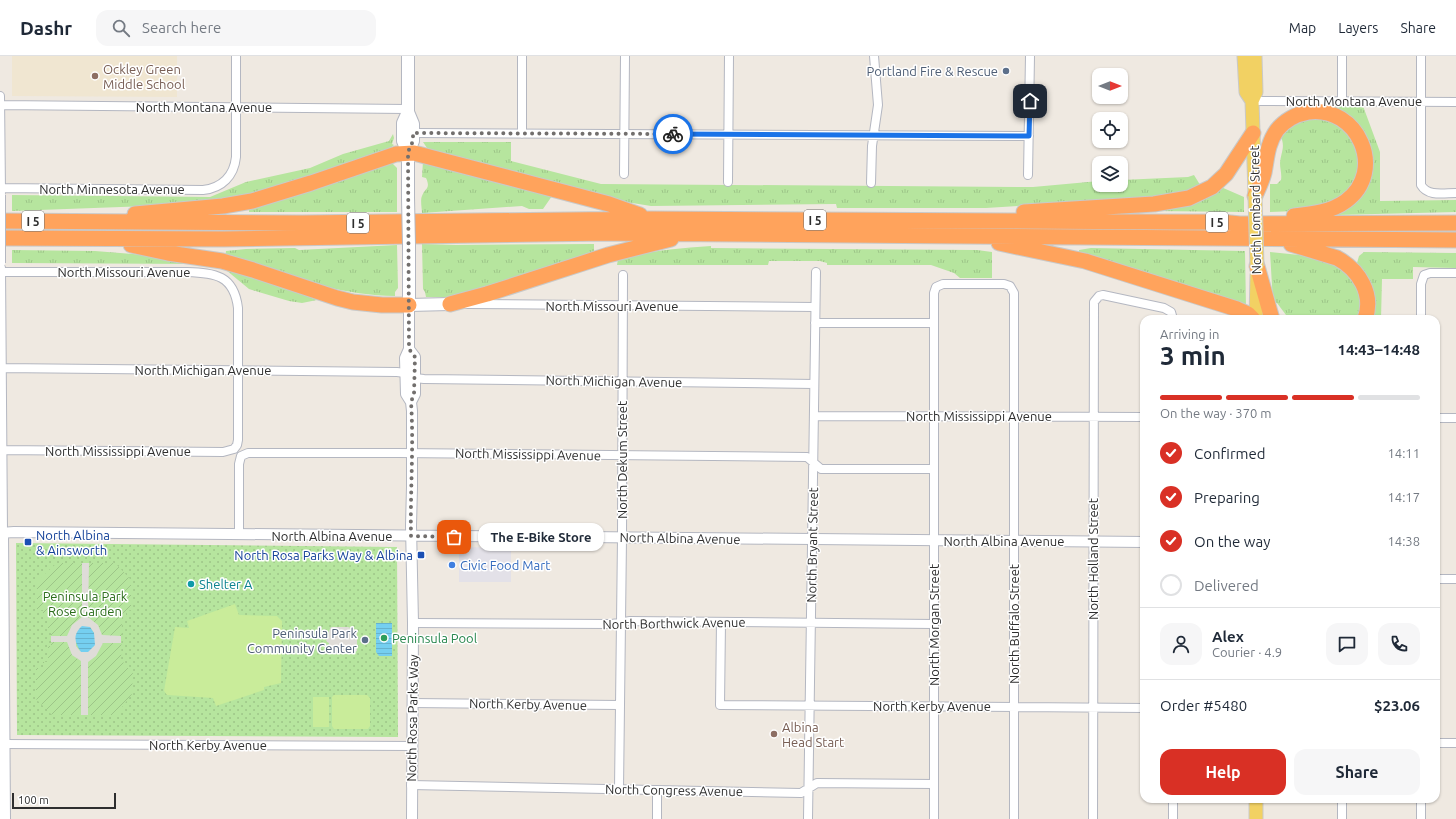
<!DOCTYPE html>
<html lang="en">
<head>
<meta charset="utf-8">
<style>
  body { margin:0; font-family:Ubuntu,sans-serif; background:#f6f6f7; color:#1f2937; height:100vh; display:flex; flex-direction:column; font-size:15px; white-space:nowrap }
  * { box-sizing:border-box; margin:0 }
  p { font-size:13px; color:#747a83 }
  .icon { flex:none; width:22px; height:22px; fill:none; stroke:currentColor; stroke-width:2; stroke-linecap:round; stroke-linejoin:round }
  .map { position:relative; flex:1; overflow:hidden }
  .sheet { position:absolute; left:1140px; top:259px; width:300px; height:488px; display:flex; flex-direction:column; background:#fff; border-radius:12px; box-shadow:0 1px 3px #0004 }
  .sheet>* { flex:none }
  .needle { width:26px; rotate:90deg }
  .tools { position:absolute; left:1092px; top:12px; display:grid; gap:8px }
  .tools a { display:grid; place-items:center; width:36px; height:36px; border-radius:8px; background:#fff; box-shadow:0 1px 3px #0004; font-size:20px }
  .scale { position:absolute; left:12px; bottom:10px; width:104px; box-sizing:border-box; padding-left:4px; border:2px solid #2e2e2e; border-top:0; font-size:11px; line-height:14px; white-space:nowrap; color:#2e2e2e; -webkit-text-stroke:3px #fff; paint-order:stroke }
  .pin { position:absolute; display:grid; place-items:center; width:34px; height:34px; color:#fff; margin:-17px; border-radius:8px; box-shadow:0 2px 6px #0006 }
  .courier { position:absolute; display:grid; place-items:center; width:40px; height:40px; margin:-20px; border:3px solid #1a73e8; border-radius:50%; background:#fff; color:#222; box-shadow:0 1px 5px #0007 }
  .bubble { position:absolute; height:28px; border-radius:12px; background:#fff; box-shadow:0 1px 3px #0004; font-size:13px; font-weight:600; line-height:28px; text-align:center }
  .head em { font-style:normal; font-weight:600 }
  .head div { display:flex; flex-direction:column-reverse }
  .head { display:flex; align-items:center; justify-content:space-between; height:68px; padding:0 20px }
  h1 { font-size:26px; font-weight:600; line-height:30px }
  .bar { display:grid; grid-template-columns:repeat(4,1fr); gap:6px 4px; align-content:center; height:48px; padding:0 20px }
  .bar i { height:5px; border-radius:3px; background:#e0e1e3 }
  .bar .selected { background:#d93025 }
  .bar p { grid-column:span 4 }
  .line { display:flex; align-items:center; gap:10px; padding:0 20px; border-top:1px solid #e0e1e3 }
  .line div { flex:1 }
  .round { display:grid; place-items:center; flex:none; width:42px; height:42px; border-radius:12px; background:#f6f6f7 }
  ol { padding:0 20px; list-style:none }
  li { display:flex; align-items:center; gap:12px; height:44px }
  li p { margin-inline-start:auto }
  li .icon { padding:4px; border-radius:50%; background:#d93025; color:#fff; stroke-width:4 }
  li:last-child { color:#747a83 }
  li i { width:22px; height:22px; border:2px solid #e0e1e3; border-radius:50% }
  .primary-button { display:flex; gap:8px; margin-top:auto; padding:8px 20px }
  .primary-button a { flex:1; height:46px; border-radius:12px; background:#d93025; color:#fff; font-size:16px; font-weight:600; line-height:46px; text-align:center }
  .primary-button a+a { background:#f6f6f7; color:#1f2937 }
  header { display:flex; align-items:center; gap:24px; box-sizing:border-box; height:56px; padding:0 20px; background:#fff; border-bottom:1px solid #e0e1e3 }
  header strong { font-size:19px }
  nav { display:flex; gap:22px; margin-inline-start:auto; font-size:14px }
  .search { width:280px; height:36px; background:#f6f6f7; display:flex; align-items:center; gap:10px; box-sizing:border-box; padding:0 14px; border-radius:12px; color:#747a83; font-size:15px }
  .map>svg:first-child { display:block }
  .industrial { fill:#e3e1e8 }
  .education { fill:#f0e6d1 }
  .grass { fill:url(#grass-tufts) }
  .park { fill:url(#park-dots) }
  .garden { fill:url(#garden-furrows) }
  .pitch { fill:#c9ec9a }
  .plaza { fill:#dfdcd8; fill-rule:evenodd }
  .water { fill:url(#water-rules) }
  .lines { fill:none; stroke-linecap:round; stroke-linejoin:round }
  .minor-casing { stroke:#b4b7c1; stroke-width:10 }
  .tertiary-casing { stroke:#b4b7c1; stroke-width:12 }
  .secondary-casing { stroke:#b4b7c1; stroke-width:14 }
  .primary-casing { stroke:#c9c9c9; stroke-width:15 }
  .motorway-casing { stroke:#c9c9c9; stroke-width:17 }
  .minor { stroke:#fff; stroke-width:8 }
  .tertiary { stroke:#fff; stroke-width:10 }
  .secondary { stroke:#fff; stroke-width:12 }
  .primary { stroke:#f2d163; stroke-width:13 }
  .motorway { stroke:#ffa35c; stroke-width:15 }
  .minor-bridge-casing { stroke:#b4b7c1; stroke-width:10; stroke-linecap:butt }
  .secondary-bridge-casing { stroke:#b4b7c1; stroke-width:14; stroke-linecap:butt }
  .primary-bridge-casing { stroke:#c9c9c9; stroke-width:15; stroke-linecap:butt }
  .minor-bridge { stroke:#fff; stroke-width:8 }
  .secondary-bridge { stroke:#fff; stroke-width:12 }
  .primary-bridge { stroke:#f2d163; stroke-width:13 }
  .done { stroke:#726f6d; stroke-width:4; stroke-dasharray:0 7.2 }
  .route { stroke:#1a73e8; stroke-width:5 }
  .service-dot { fill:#5c6f8a; stroke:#fff; stroke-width:1.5 }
  .education-dot { fill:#8d6e63; stroke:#fff; stroke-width:1.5 }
  .transit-dot { fill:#1a4fb4; stroke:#fff; stroke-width:1.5 }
  .shop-dot { fill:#3f7fe0; stroke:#fff; stroke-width:1.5 }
  .culture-dot { fill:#0f9aa8; stroke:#fff; stroke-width:1.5 }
  .leisure-dot { fill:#2e9e5b; stroke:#fff; stroke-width:1.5 }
  .labels { text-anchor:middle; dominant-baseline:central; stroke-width:3; stroke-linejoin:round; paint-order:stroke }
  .shield { fill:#fff; stroke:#6d6d6d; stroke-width:1 }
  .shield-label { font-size:12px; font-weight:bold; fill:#2e2e2e }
  .education-label { font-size:13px; fill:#785e54; stroke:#fff; text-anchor:start }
  .service-label { font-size:13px; fill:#4e5e75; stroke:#fff; text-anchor:end }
  .street-label { font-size:13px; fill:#2e2e2e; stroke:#fff }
  .transit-label { font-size:13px; fill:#164399; stroke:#fff; text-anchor:start }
  .shop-label { font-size:13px; fill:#366cbe; stroke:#fff; text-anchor:start }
  .culture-label { font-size:13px; fill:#0d838f; stroke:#fff; text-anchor:start }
  .park-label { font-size:13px; fill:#2c6e1b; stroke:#fff }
  .leisure-label { font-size:13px; fill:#27864d; stroke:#fff; text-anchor:start }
</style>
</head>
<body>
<header>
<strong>Dashr</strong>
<div class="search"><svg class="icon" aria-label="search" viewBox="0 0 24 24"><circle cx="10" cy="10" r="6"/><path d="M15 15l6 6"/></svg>Search here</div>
<nav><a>Map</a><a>Layers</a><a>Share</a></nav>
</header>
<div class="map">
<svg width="1456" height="763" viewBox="0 0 1456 763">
  <defs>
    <pattern id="grass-tufts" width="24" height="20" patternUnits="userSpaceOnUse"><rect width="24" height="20" fill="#b6e59e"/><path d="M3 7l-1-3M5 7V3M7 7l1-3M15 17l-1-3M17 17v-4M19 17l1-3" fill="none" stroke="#9dc588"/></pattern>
    <pattern id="park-dots" width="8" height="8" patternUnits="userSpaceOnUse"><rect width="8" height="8" fill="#b6e59e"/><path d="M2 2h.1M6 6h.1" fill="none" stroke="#9dc588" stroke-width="1.8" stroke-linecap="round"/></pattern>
    <pattern id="garden-furrows" width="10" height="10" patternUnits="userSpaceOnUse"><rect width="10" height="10" fill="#b6e59e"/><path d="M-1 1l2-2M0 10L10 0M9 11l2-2" fill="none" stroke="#9dc588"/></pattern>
    <pattern id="water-rules" width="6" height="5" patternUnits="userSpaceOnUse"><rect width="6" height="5" fill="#75cff0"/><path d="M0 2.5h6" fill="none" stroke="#66b2ce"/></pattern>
  </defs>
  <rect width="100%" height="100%" fill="#efe9e1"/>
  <!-- industrial -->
  <path class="industrial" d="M459,491l52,1v34h-52z"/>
  <!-- education -->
  <path class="education" d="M12,0h165v41l-165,-1z"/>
  <!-- grass -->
  <path class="grass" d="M1332,49l31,1 17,46v49l76,-1v12l-121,3 26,-20 -2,-69c-8,-9 -15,-14 -27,-19z
    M1306,62h21l25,17 8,33 -13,24 -10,9 -41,10 -26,1v-28h7l4,-4c1,-6 -1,-11 -1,-17 1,-12 6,-16 0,-28l5,-5z
    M393,78l1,4 -2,6 2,1 -7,6 -116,39 -68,14 -191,7v-16l198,2 36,-15 64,-14 33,-14 46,-13z
    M423,86h88v19l90,23 432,3 66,-6v4h22v-5l67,-3 6,-2 8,13 -19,7 -197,13h-149l-1,-4 -185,2 -25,-4 -194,-51 -5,-3z
    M423,105l129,35 -9,13h-14l-7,-3 -100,7c0,-4 -2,-13 0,-17 3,-8 9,-7 4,-18l-4,-1z
    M389,107l4,1 4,4v44h-148v-5z
    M1221,131l23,10v15l-89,-1z
    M422,188l34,1 138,-1v10l-142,43h-26l-1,-5 -2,-3z
    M397,189l1,43 -3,4v4c-58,0 -115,-23 -170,-39l1,-6 20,-2 49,-1 4,2z
    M711,190v2l266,2 15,2v26h-32l-6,-5 -23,-8h-104v-2l-7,-2h-51l-1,4h-151l1,-6c30,-8 61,-11 93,-13z
    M1091,192l154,3 1,56 -167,-53v-4z
    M12,194l83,1 100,8 81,25 41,16 -15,3 -13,-2 -27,-8 -13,-4 -23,-19 -9,-4 -21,-2 -184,-1z
    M1270,196l39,4 34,10 18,27 -1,26h-71l-12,-16 -4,-1z
    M1364,196l92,1v15l-43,-1v12h-31l-1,40h-9c3,-25 3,-37 -15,-56l2,-7z"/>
  <!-- park -->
  <path class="park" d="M16,487l381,4 1,190 -381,-2z"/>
  <!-- garden -->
  <path class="garden" d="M57,507h58l16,17v30l-5,1v5h-4l-1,46 5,1v5h7l-1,26 -16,21h-64l-16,-16v-31h7v-6h5v-16h3v-14h-3v-16h-5v-6h-6v-29z"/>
  <!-- pitch -->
  <path class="pitch" d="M235,548l4,11 38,1 5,5 -1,62 -17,4v3l-48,16 -3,-8 -46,-3 -3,-4 11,-64 14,1 -2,-7z
    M334,639h33l3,3v28l-2,3h-34l-2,-3v-29z
    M313,641h16v30h-16z"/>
  <!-- plaza -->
  <path class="plaza" d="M82,507h7l-1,54 10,8 4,10 19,1v7h-18l-7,13 -8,6v53h-7v-54l-9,-6 -5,-13h-16v-6h16l5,-11 10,-8zM90,571l4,6v13l-3,2 -11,3 -4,-5v-11l3,-5z
    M331,571h17l9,3v21l-8,3h-18l-3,-3 1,-8 -2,-1 -1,-2 2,-2 1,-7z"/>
  <!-- water -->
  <path class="water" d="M376,567h16v33h-13l-3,-4z
    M82,570l8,1 4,6 1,12 -7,7h-7c-6,-9 -9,-17 1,-26z"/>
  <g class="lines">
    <defs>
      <path id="minor" d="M1421,0v129c7,12 23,8 35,8
        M0,40l1,96
        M1342,44v-44
        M1252,45l204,1
        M0,49l407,4
        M413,77l616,3
        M522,78v-78
        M624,118l1,-118
        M1028,119l2,-119
        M728,126l1,-126
        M871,127l1,-37 6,-41 -4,-49
        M0,132l203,2c19,-2 31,-14 33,-33v-101
        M1,212l2,265
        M0,216h187c28,1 47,3 51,36v132l-1,5 -3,4 -11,3 -223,-2
        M467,248l348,3
        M1421,263v-35l3,-9 6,-2h26
        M815,267h119
        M0,312l397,4 8,1
        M415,322l9,1 390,5
        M814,360l330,1
        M1436,362h20
        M239,479v-71l2,-8 7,-3h150l409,4 14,12h113
        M1436,523h20
        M721,566l-1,83 424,3
        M413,567l199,1 18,-3 304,3
        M412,647l208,2
        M1436,687h20
        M4,688l408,2
        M411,729l390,8 16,-10 117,1
        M619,733l3,-251 1,-263
        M1342,743v20
        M657,763v-29
        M808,763l8,-547
        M934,763v-526l2,-6 7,-3h61l6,2 4,7v526
        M1093,763l1,-517 5,-6 4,-1 61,13 7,4 2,7
        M1173,763v-20
        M1421,763v-20"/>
      <path id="tertiary" d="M409,249v44l-4,9 1,36 5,8 1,9v76l-1,39 2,97 -1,196
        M409,293l6,8v37l-4,8
        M0,477l14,-1 1130,10
        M3,477l2,286"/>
      <path id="secondary" d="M408,0v56l-5,11v18l5,12
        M408,56l5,12v17l-5,12v45
        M409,189v60l41,-1"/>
      <path id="primary" d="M1244,0l2,36 6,9
        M1255,0l1,36 -4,9 3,93
        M1256,263l1,-44
        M1256,743v20"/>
      <path id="motorway" d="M1255,140c3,-7 7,-15 9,-23 3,-15 3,-29 13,-43 7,-9 19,-16 31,-18 50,-7 79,59 38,89 -15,11 -33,13 -52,15
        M1024,156l130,-8 35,-6 23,-11 14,-13 27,-41
        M135,158l88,-8 29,-5 59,-18 85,-29 18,-1 195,51 31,11
        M0,165l302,2 349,-4 526,3h44l19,2 216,-1
        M0,182l224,1 381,-6 851,7
        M999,187l86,18 152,48 11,5 5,5
        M1291,188l46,14c22,12 37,36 28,61
        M131,189l37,8 54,8 31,9 84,28 16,4 29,3h27
        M1257,210l15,53
        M450,248l37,-10 121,-39 63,-16"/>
    </defs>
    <!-- minor casing -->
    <use href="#minor" class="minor-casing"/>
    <!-- tertiary casing -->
    <use href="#tertiary" class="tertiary-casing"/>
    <!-- secondary casing -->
    <use href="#secondary" class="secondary-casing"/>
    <!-- primary casing -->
    <use href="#primary" class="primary-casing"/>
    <!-- motorway casing -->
    <use href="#motorway" class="motorway-casing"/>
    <!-- minor -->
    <use href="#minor" class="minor"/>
    <!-- tertiary -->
    <use href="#tertiary" class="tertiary"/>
    <!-- secondary -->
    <use href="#secondary" class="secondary"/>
    <!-- primary -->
    <use href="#primary" class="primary"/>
    <!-- motorway -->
    <use href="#motorway" class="motorway"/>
    <defs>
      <path id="minor-bridge" d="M1,139v68"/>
      <path id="secondary-bridge" d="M408,142l1,47"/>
      <path id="primary-bridge" d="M1255,140l2,70"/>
    </defs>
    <!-- minor-bridge casing -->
    <use href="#minor-bridge" class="minor-bridge-casing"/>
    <!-- secondary-bridge casing -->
    <use href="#secondary-bridge" class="secondary-bridge-casing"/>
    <!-- primary-bridge casing -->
    <use href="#primary-bridge" class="primary-bridge-casing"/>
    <!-- minor-bridge -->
    <use href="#minor-bridge" class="minor-bridge"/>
    <!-- secondary-bridge -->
    <use href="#secondary-bridge" class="secondary-bridge"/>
    <!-- primary-bridge -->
    <use href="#primary-bridge" class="primary-bridge"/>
  </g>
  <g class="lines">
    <!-- done -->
    <path class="done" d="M454,481l-43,-1c-1,-45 3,-89 0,-134l3,-8 1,-37 -6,-8 -1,-197 5,-11v-8l260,1"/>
    <!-- route -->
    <path class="route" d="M673,78l356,2 1,-35"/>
  </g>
  <!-- markers -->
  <g class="service-dot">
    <circle cx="1006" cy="15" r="4"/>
    <circle cx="365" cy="584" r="4"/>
  </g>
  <g class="education-dot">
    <circle cx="95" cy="20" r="4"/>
    <circle cx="774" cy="678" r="4"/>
  </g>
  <g class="transit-dot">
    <rect x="24" y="482" width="8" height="8" rx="2"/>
    <rect x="417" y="495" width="8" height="8" rx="2"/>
  </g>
  <circle class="shop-dot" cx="452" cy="509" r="4"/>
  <circle class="culture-dot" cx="191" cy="528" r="4"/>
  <circle class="leisure-dot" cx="384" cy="582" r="4"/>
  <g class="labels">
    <!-- shield labels -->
    <g class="shield">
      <rect x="804" y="154" width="22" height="20" rx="3"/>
      <rect x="22" y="155" width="22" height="20" rx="3"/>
      <rect x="1206" y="156" width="22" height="20" rx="3"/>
      <rect x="347" y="157" width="22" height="20" rx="3"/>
    </g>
    <g class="shield-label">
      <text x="815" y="164">I 5</text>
      <text x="33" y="165">I 5</text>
      <text x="1217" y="166">I 5</text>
      <text x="358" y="167">I 5</text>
    </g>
    <!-- education labels -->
    <g class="education-label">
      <text x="103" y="13">Ockley Green<tspan x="103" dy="15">Middle School</tspan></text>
      <text x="782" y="671">Albina<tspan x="782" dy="15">Head Start</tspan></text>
    </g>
    <!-- service labels -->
    <g class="service-label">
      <text x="998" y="15">Portland Fire &amp; Rescue</text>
      <text x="357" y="577">Peninsula Park<tspan x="357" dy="15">Community Center</tspan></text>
    </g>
    <!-- street labels -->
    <g class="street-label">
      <text x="1354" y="45">North Montana Avenue</text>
      <text x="204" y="51">North Montana Avenue</text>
      <text x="112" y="133">North Minnesota Avenue</text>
      <text transform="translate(1255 154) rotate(-91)">North Lombard Street</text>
      <text x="124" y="216">North Missouri Avenue</text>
      <text x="612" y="250">North Missouri Avenue</text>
      <text x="203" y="314">North Michigan Avenue</text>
      <text transform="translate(614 325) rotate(1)">North Michigan Avenue</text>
      <text x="979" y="360">North Mississippi Avenue</text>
      <text x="118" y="395">North Mississippi Avenue</text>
      <text transform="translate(528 398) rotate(1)">North Mississippi Avenue</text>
      <text transform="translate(622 404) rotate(-90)">North Dekum Street</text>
      <text x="332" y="480">North Albina Avenue</text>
      <text transform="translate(680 482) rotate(1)">North Albina Avenue</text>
      <text x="1004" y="485">North Albina Avenue</text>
      <text transform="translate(812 489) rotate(-89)">North Bryant Street</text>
      <text transform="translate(1093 503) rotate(-90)">North Holland Street</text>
      <text transform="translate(674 567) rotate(-1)">North Borthwick Avenue</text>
      <text transform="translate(1014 568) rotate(-90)">North Buffalo Street</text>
      <text transform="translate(934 569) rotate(-90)">North Morgan Street</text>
      <text transform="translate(528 648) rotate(1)">North Kerby Avenue</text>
      <text x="932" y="650">North Kerby Avenue</text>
      <text transform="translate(412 662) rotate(-89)">North Rosa Parks Way</text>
      <text x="208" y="689">North Kerby Avenue</text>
      <text transform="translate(674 734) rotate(1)">North Congress Avenue</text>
    </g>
    <!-- transit labels -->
    <g class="transit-label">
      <text x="36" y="479">North Albina<tspan x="36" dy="15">&amp; Ainsworth</tspan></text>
      <text x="413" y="499" text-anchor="end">North Rosa Parks Way &amp; Albina</text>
    </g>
    <!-- shop labels -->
    <g class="shop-label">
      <text x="460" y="509">Civic Food Mart</text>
    </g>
    <!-- culture labels -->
    <g class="culture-label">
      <text x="199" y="528">Shelter A</text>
    </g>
    <!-- park labels -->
    <g class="park-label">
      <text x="85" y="540">Peninsula Park<tspan x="85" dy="15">Rose Garden</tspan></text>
    </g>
    <!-- leisure labels -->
    <g class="leisure-label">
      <text x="392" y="582">Peninsula Pool</text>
    </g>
  </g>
</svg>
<div class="tools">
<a><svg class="needle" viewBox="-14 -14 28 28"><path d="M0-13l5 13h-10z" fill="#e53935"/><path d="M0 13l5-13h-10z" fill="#747a83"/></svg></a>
<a><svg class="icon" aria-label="locate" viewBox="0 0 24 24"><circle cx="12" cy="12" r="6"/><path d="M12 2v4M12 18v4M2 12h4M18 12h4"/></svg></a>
<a><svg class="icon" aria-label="layers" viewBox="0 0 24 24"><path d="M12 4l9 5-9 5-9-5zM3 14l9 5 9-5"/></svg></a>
</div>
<div class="scale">100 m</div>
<div class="pin" style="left:454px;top:481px;background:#ea580c"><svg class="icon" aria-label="bag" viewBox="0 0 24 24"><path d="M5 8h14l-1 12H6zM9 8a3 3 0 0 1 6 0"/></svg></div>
<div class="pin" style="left:1030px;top:45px;background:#1f2937"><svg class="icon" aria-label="home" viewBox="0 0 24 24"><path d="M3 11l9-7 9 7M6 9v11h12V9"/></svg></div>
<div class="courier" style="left:673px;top:78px"><svg class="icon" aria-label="bike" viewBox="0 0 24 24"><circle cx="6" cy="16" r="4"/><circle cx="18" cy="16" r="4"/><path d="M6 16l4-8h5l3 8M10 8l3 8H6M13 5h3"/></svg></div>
<div class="bubble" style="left:478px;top:467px;width:126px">The E-Bike Store</div>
<section class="sheet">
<div class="head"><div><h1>3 min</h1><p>Arriving in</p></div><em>14:43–14:48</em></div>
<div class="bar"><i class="selected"></i><i class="selected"></i><i class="selected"></i><i></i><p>On the way · 370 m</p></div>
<ol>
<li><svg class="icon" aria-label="check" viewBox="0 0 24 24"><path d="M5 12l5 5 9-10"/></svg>Confirmed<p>14:11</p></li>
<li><svg class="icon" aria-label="check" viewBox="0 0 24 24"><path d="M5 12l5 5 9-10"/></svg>Preparing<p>14:17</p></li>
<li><svg class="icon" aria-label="check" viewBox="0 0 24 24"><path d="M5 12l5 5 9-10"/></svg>On the way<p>14:38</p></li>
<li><i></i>Delivered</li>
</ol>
<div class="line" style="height:72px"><a class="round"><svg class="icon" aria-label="person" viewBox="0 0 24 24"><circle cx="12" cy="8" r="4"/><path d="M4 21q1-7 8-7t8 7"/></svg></a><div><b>Alex</b><p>Courier · 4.9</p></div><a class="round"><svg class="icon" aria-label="chat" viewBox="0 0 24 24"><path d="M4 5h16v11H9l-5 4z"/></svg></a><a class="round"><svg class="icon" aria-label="phone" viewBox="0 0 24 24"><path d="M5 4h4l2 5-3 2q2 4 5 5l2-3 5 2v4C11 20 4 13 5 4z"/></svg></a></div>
<div class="line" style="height:52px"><div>Order #5480</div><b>$23.06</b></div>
<div class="primary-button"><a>Help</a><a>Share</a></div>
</section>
</div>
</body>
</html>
